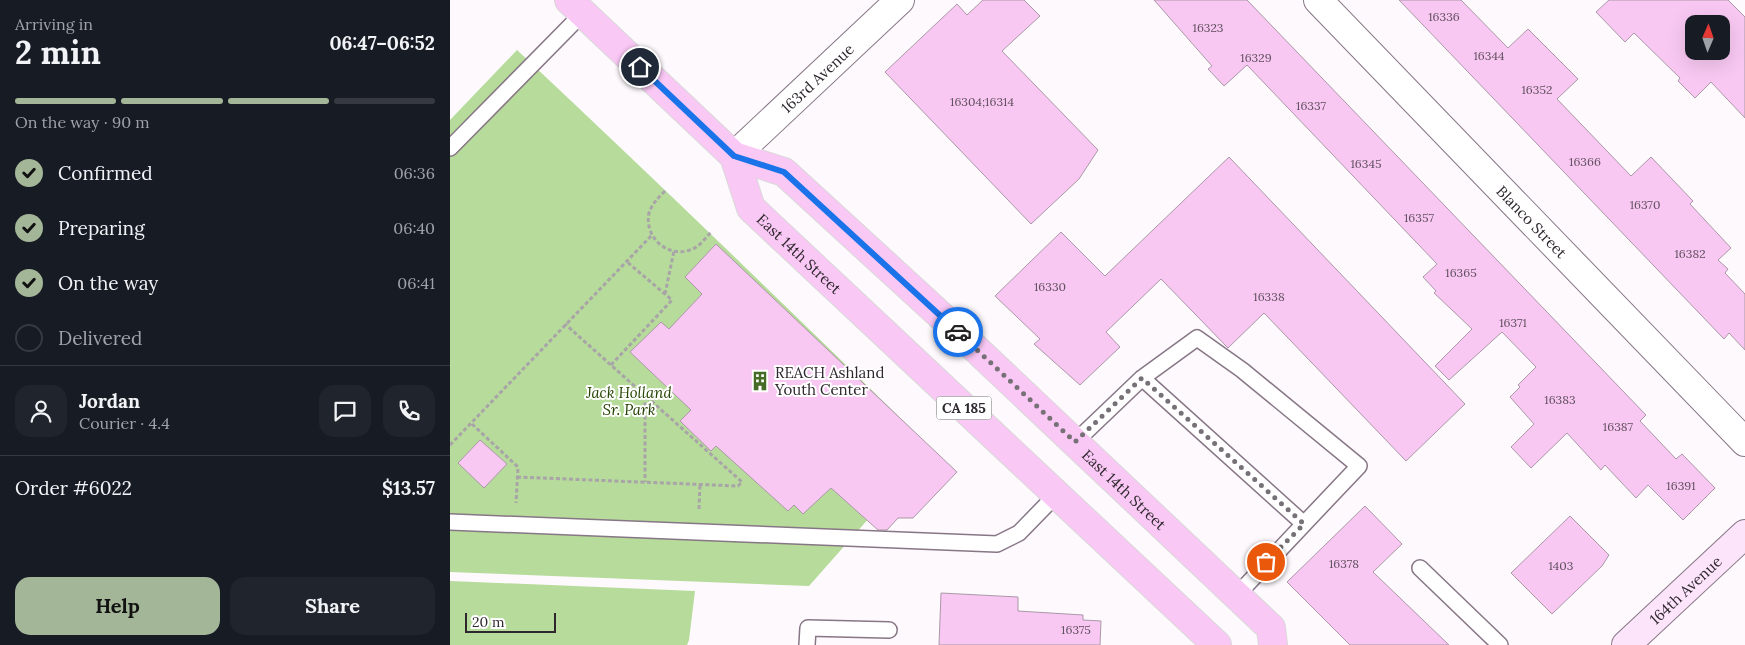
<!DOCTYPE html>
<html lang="en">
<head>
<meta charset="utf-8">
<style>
  body { margin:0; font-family:Lora,serif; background:#20242c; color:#f1f3f6; height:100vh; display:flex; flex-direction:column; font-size:19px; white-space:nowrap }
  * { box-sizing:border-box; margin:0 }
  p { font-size:16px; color:#9ea1a6 }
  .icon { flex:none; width:28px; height:28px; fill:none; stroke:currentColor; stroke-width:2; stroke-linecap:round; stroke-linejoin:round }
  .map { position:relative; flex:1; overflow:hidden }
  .sheet { display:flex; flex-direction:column; background:#171b24; width:450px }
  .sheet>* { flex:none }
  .needle { width:32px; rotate:2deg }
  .buttons { position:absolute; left:1235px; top:15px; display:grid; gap:10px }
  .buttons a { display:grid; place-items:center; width:45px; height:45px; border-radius:10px; background:#171b24; box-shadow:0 5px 20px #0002; font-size:25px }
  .scale { position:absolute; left:15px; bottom:12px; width:91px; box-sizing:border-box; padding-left:5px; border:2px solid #2e282e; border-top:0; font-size:14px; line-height:18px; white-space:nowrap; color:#2e282e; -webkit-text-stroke:4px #fff; paint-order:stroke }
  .pin { position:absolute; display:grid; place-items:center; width:42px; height:42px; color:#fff; margin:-21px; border:2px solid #fff; border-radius:50%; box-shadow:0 1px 5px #0007 }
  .courier { position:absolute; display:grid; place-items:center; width:50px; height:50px; margin:-25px; border:4px solid #1a73e8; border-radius:50%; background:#fff; color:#222; box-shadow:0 1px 6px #0007 }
  .summary em { font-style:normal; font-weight:700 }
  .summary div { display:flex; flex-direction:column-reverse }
  .summary { display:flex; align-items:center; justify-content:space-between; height:85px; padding:0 15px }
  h1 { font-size:32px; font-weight:700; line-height:38px }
  .bar { display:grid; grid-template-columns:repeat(4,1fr); gap:8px 5px; align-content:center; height:60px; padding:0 15px }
  .bar i { height:6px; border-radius:4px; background:#363941 }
  .bar .current { background:#a4b698 }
  .bar p { grid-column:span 4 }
  .line { display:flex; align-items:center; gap:12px; padding:0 15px; border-top:1px solid #363941 }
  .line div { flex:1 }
  .round { display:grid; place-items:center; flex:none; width:52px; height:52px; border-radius:15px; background:#20242c }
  ol { padding:0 15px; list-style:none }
  li { display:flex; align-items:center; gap:15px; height:55px }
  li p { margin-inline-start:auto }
  li .icon { padding:5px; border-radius:50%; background:#a4b698; color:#111; stroke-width:4 }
  li:last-child { color:#9ea1a6 }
  li i { width:28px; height:28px; border:2px solid #363941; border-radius:50% }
  .cta { display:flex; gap:10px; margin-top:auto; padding:10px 15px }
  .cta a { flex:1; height:58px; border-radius:15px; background:#a4b698; color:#111; font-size:20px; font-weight:700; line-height:58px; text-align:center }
  .cta a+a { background:#20242c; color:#f1f3f6 }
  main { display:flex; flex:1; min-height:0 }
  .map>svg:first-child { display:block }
  .green { fill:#b6db9a }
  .building { fill:#f8c8f2; stroke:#aa98a7; fill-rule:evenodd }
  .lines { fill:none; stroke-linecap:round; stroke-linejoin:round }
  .lane-casing { stroke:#877685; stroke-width:18 }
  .street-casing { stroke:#877685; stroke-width:30 }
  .secondary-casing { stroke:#877685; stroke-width:30 }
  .primary-casing { stroke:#d9d8d9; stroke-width:30 }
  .path { stroke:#a8a4a8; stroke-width:3; stroke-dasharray:4 2.5; stroke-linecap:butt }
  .lane { stroke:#fff; stroke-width:15 }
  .street { stroke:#fff; stroke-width:28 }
  .secondary { stroke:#fce4fa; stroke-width:28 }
  .primary { stroke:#fac8f5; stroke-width:28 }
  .done { stroke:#767176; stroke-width:5; stroke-dasharray:0 9 }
  .route { stroke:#1a73e8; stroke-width:6 }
  .labels { text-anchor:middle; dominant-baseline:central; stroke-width:4; stroke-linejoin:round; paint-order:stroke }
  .number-label { font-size:12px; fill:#60505f }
  .shield { fill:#fff; stroke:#6d686d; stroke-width:1 }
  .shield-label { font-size:14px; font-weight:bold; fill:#2e282e }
  .street-label { font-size:15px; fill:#2e282e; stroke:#fff }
  .poi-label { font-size:15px; fill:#2e282e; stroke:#fff; text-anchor:start }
  .park-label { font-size:15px; font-style:italic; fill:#244201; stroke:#fff }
</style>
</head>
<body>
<main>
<section class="sheet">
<div class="summary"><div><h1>2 min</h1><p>Arriving in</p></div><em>06:47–06:52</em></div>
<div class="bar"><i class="current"></i><i class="current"></i><i class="current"></i><i></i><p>On the way · 90 m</p></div>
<ol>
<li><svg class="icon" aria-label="check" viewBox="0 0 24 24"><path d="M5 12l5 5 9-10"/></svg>Confirmed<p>06:36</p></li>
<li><svg class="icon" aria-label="check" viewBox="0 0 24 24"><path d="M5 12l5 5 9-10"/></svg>Preparing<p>06:40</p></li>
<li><svg class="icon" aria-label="check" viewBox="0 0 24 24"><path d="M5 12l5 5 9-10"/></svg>On the way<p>06:41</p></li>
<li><i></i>Delivered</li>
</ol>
<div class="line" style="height:90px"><a class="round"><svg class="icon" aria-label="person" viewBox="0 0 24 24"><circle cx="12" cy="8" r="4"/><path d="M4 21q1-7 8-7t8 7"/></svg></a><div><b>Jordan</b><p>Courier · 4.4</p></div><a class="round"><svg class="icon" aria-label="chat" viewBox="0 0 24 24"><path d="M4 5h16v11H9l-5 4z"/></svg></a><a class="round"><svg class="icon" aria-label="phone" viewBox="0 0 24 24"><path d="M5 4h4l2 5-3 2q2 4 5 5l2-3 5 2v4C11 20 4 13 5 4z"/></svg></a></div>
<div class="line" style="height:65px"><div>Order #6022</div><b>$13.57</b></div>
<div class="cta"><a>Help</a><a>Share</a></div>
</section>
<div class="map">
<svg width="1295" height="645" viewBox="0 0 1295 645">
  <rect width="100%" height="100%" fill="#fdf9fd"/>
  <!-- green -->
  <path class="green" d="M67,50c140,131 277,264 414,398l-122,138 -359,-14v-452z
    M0,581l245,10 -6,49 -2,5h-237z"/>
  <!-- building -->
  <path class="building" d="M533,0h41l16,16 -38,35 96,99 -19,29 -48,45 -146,-152 72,-68 10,11z
    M704,0h93l399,415 -6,6 36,38 6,-5 33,34 -32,32 -35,-35 -12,13 -31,-33 -4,5 -34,-37 -36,35 -20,-21 23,-23 -24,-27 10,-10 -2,-2 18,-18 -34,-35 -53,48 -14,-14 37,-37 -38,-36 2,-2 -13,-14 14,-13 -190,-199 -23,21 -16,-17 4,-3z
    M949,0h62l47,48 20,-19 50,50 -21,20 74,77 20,-19 42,44 -3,3 41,44 -13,12 10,9 -3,4 20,21v56l-16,-17 -5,6z
    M1159,0h119l17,17v101l-34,-36 -16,16 -17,-17 2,-3 -46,-45 -9,9 -29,-30zM1244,24h27v27h-27z
    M779,157l236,247 -59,57 -142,-148 -36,35 -67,-69 -55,53 14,15 -40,38 -46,-41 6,-5 -45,-43 66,-64 44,44z
    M266,244l241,228 -44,46h-15l-11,12h-9l-47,-42 -28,26 -9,-9 -6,6 -72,-65 -5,5 -31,-30 11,-11 -61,-58 31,-30 8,7 33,-35 -17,-17z
    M30,440l27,24 -23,24 -26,-25z
    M915,506l37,38 -29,28 76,73h-99l-63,-63z
    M1120,516l39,39 -7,11 -50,48 -41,-41z
    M491,593l77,4v14l65,4v5l18,1 -1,24h-161z"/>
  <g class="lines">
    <defs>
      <path id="lane" d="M0,148l133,-135
        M625,442l67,-64 55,-40 45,32 117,96 -55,58 -162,-146
        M0,522l547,22 22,-11 38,-39
        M970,568l80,77
        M787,595l67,-71
        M357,645l1,-17 81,2"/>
      <g id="street">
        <path id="s1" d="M868,0l427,442"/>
        <path id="s2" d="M284,156l166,-156"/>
      </g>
      <g id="secondary">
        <path id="s3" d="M1176,645l119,-111"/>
      </g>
      <g id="primary">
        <path id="s4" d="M119,0l165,156 50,16 155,142 332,314 2,17"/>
        <path id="s5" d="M284,156l17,52 466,437"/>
      </g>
    </defs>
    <!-- lane casing -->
    <use href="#lane" class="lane-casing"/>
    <!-- street casing -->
    <use href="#street" class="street-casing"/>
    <!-- secondary casing -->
    <use href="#secondary" class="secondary-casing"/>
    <!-- primary casing -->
    <use href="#primary" class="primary-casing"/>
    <!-- path -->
    <path class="path" d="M215,191c-7,7 -13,13 -16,22 -5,24 18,45 41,37 8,-2 15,-11 21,-18
      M215,294l9,-43
      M161,365l61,-65 -46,-39
      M195,396v86
      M22,424l46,43 -2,36
      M0,445l202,-210
      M67,477l221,9 4,-4 -177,-158
      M249,509l1,-24"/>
    <!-- lane -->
    <use href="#lane" class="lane"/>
    <!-- street -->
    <use href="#street" class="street"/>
    <!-- secondary -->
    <use href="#secondary" class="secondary"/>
    <!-- primary -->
    <use href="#primary" class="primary"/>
  </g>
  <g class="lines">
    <!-- done -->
    <path class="done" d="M508,332l117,110 67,-64 162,146 -38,38"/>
    <!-- route -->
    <path class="route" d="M190,67l94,89 50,16 174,160"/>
  </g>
  <!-- icons -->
  <defs>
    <symbol id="building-bare" viewBox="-9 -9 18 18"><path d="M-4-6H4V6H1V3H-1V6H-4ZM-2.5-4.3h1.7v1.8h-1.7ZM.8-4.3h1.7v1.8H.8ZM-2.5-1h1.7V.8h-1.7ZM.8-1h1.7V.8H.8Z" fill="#466b24" stroke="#fff" stroke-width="2.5" paint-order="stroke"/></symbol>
  </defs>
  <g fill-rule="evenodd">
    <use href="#building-bare" x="296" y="367" width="28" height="28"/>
  </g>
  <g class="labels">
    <!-- number labels -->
    <g class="number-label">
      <text x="994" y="16">16336</text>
      <text x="758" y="27">16323</text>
      <text x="1039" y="55">16344</text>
      <text x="806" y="57">16329</text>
      <text x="1087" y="89">16352</text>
      <text x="532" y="101">16304;16314</text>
      <text x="861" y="105">16337</text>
      <text x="1135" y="161">16366</text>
      <text x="916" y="163">16345</text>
      <text x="1195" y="204">16370</text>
      <text x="969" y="217">16357</text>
      <text x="1240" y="253">16382</text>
      <text x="1011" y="272">16365</text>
      <text x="600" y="286">16330</text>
      <text x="819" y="296">16338</text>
      <text x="1063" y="322">16371</text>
      <text x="1110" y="399">16383</text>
      <text x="1168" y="426">16387</text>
      <text x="1231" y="485">16391</text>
      <text x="894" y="563">16378</text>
      <text x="1111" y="565">1403</text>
      <text x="626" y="629">16375</text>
    </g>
    <!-- shield labels -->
    <rect class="shield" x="486.5" y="396.5" width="55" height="23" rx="4"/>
    <g class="shield-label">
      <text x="514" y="408">CA 185</text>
    </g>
    <!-- street labels -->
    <g class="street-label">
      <text stroke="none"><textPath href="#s2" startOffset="114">163rd Avenue</textPath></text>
      <text stroke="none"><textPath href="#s1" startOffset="308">Blanco Street</textPath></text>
      <text stroke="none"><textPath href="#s5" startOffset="121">East 14th Street</textPath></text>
      <text stroke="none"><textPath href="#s4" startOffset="745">East 14th Street</textPath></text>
      <text stroke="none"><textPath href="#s3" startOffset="81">164th Avenue</textPath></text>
    </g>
    <!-- poi labels -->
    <g class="poi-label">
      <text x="325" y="372">REACH Ashland<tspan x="325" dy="17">Youth Center</tspan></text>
    </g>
    <!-- park labels -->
    <g class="park-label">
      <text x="179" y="392">Jack Holland<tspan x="179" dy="17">Sr. Park</tspan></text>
    </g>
  </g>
</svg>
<div class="buttons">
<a><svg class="needle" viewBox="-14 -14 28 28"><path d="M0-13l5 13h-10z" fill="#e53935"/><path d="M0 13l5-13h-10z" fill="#9ea1a6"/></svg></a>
</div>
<div class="scale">20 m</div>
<div class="pin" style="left:816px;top:562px;background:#ea580c"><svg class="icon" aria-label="bag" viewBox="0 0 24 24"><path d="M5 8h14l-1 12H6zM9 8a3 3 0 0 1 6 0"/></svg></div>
<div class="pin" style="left:190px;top:67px;background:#1f2937"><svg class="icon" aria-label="home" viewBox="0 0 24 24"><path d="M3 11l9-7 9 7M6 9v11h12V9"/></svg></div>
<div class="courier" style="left:508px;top:332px"><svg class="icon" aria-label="car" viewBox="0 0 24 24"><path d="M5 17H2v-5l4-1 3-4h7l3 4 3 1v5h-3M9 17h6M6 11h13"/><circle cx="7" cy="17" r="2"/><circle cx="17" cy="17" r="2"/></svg></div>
</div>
</main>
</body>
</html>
